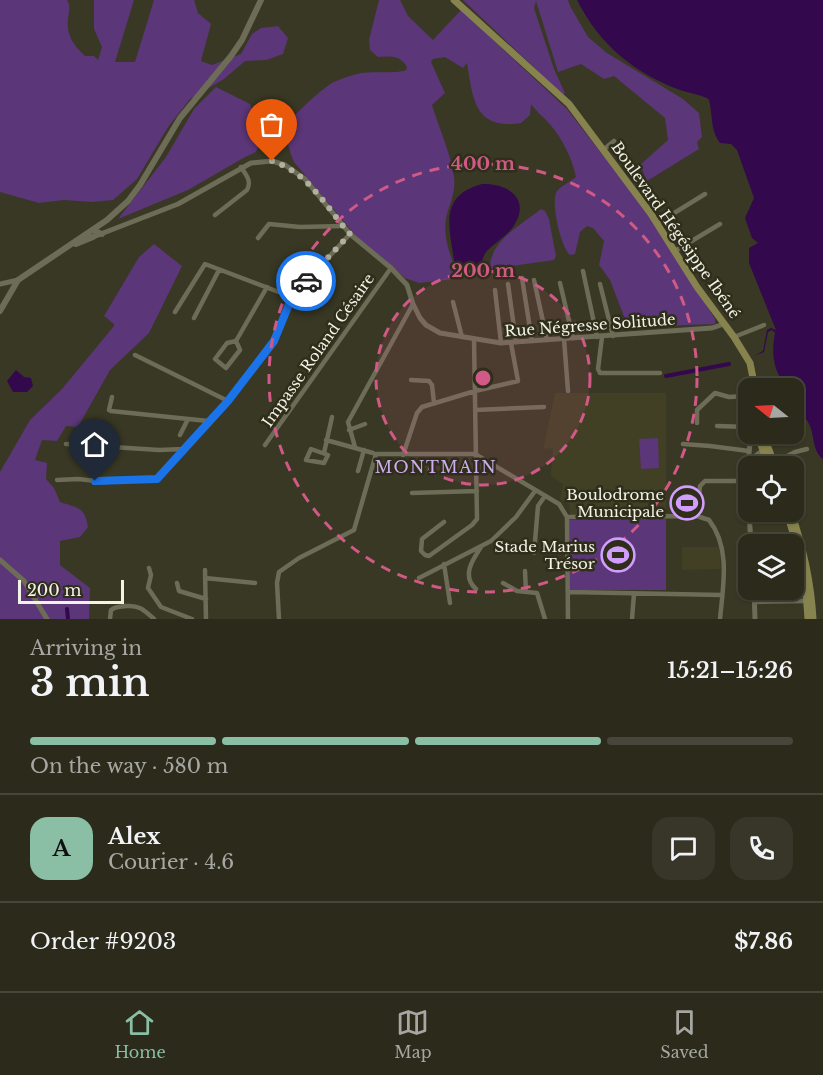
<!DOCTYPE html>
<html lang="en">
<head>
<meta charset="utf-8">
<style>
  body { margin:0; font-family:"Libre Baskerville",serif; background:#373628; color:#f1f3f6; height:100vh; display:flex; flex-direction:column; font-size:22px; white-space:nowrap }
  * { box-sizing:border-box; margin:0 }
  p { font-size:20px; color:#a6a7a3 }
  .icon { flex:none; width:33px; height:33px; fill:none; stroke:currentColor; stroke-width:2; stroke-linecap:round; stroke-linejoin:round }
  .map { position:relative; height:619px; overflow:hidden }
  .sheet { display:flex; flex-direction:column; background:#2b2a1b; flex:1 }
  .sheet>* { flex:none }
  .needle { width:39px; rotate:288deg }
  .fabs { position:absolute; left:738px; top:378px; display:grid; gap:12px }
  .fabs a { display:grid; place-items:center; width:66px; height:66px; border-radius:12px; background:#2b2a1b; box-shadow:0 2px 4px #0004,0 0 0 2px #47463a; font-size:30px }
  .scale { position:absolute; left:18px; bottom:15px; width:106px; box-sizing:border-box; padding-left:6px; border:3px solid #f2f2e6; border-top:0; font-size:16px; line-height:21px; white-space:nowrap; color:#f2f2e6; -webkit-text-stroke:4px #2f2e1b; paint-order:stroke }
  .pin { position:absolute; display:grid; place-items:center; width:51px; height:51px; color:#fff; margin:-62px -26px; border-radius:50% 50% 50% 0; rotate:-45deg; box-shadow:0 0 6px #0007 }
  .pin .icon { rotate:45deg }
  .courier { position:absolute; display:grid; place-items:center; width:60px; height:60px; margin:-30px; border:4px solid #1a73e8; border-radius:50%; background:#fff; color:#222; box-shadow:0 2px 8px #0007 }
  .headline em { font-style:normal; font-weight:600 }
  .headline div { display:flex; flex-direction:column-reverse }
  .headline { display:flex; align-items:center; justify-content:space-between; height:102px; padding:0 30px }
  h1 { font-size:39px; font-weight:600; line-height:45px }
  .bar { display:grid; grid-template-columns:repeat(4,1fr); gap:9px 6px; align-content:center; height:72px; padding:0 30px }
  .bar i { height:8px; border-radius:4px; background:#47463a }
  .bar .selected { background:#8abfa5 }
  .bar p { grid-column:span 4 }
  .line { display:flex; align-items:center; gap:15px; padding:0 30px; border-top:2px solid #47463a }
  .line div { flex:1 }
  .round { display:grid; place-items:center; flex:none; width:63px; height:63px; border-radius:18px; background:#373628 }
  .menu { display:flex; justify-content:space-around; align-items:center; height:84px; border-top:2px solid #47463a; background:#2b2a1b; font-size:16px; color:#a6a7a3 }
  .menu a { display:grid; justify-items:center; gap:3px }
  .menu .selected { color:#8abfa5 }
  .map>svg:first-child { display:block }
  .built { fill:#413f24 }
  .green { fill:#5b3678 }
  .water { fill:#33084d }
  .lines { fill:none; stroke-linecap:round; stroke-linejoin:round }
  .canal { stroke:#33084d; stroke-width:4 }
  .minor { stroke:#6d6c57; stroke-width:4.5 }
  .tertiary { stroke:#6d6c57; stroke-width:5 }
  .secondary { stroke:#6d6c57; stroke-width:6 }
  .primary { stroke:#87834e; stroke-width:7 }
  .done { stroke:#b1b1a2; stroke-width:6; stroke-dasharray:0 10.8 }
  .route { stroke:#1a73e8; stroke-width:8 }
  .ring { fill:none; stroke:#d05985; stroke-width:3; stroke-dasharray:10 8 }
  .labels { text-anchor:middle; dominant-baseline:central; stroke-width:5; stroke-linejoin:round; paint-order:stroke }
  .street-label { font-size:15px; fill:#f2f2e6; stroke:#2f2e1b }
  .poi-label { font-size:15px; fill:#f2f2e6; stroke:#2f2e1b; text-anchor:end }
  .neighbourhood-label { font-size:16px; letter-spacing:1.5px; fill:#d0adf0; stroke:#2f2e1b }
  .centre { fill:#d05985; stroke:#2f2e1b; stroke-width:3 }
  .ring-label { font-size:18px; text-anchor:middle; font-weight:bold; fill:#d05985; stroke:#2f2e1b; stroke-width:5; stroke-linejoin:round; paint-order:stroke }
</style>
</head>
<body>
<div class="map">
<svg width="823" height="619" viewBox="0 0 823 619">
  <rect width="100%" height="100%" fill="#393824"/>
  <!-- built -->
  <path class="built" d="M555,393h111v121l-96,1v-10l-10,-6 3,-15 -12,-8 2,-28 -10,1z
    M682,547h38l1,22 -39,1z"/>
  <!-- green -->
  <path class="green" d="M0,0h67c4,7 2,11 1,19 -2,16 6,27 17,37h9l4,4 4,-13 -8,-18v-29h40l-19,62h20l19,-62h40l4,13 13,11 -10,37 11,4 29,-11 11,-20 9,-6 17,-2 10,12 -5,16 -17,6 -21,1 -21,18 -34,20 -22,28 -31,52 -24,21 -21,2 -28,-2 -25,3 -39,-11z
    M379,0h21l8,16 25,24 28,-30 106,99 90,116 58,94v5l-87,3 -18,-47 -11,-15 5,-24 -11,-13 -6,-2 -7,6 -5,22 -5,1c-9,-7 -20,-54 -13,-64 4,-5 14,-10 19,-14 -4,-20 -15,-41 -29,-56 -6,-6 -11,-10 -16,-17l-1,11 -9,8c-47,7 -48,-24 -54,-60l-4,5 -18,-11 -12,2 -2,3 14,31 -13,12c7,23 19,49 22,72 2,13 -3,24 -7,37 -5,20 2,41 11,59l-4,6 -35,4 -14,-5 -49,-42 -62,-74c-5,-12 -10,-27 -4,-40 5,-9 35,-36 44,-40 8,-4 18,-7 27,-9 12,-2 37,1 45,-3l1,-3c-7,-12 -16,-11 -29,-10l-8,-7 -1,-10z
    M463,0h105l2,6 18,31 19,16 76,46 16,14 3,24 -5,5 2,7 -52,32 -7,-16 28,-25 -3,-22 -51,-42 -10,3 -23,-15 -23,8 -22,-71 -2,7 20,61 11,24 -2,2z
    M216,87l34,17 13,29 -7,19 -11,5 -57,33 -70,29 48,-62 28,-48z
    M541,209l4,2 4,8 7,37 -2,4 -64,9c-1,-28 31,-44 51,-60z
    M154,244l28,22 -33,67 -39,37 -32,57 -12,-1 -9,15 -15,-1 -7,20 12,3 -1,16 8,9 6,14c18,6 25,5 28,25l-8,10 -20,4v24l30,23 -1,31h-89v-147l30,-52 32,-31 52,-63v-2l-10,-8 35,-59z
    M658,438l1,30 -18,1 -2,-30z
    M666,519v71h-96l-1,-70z"/>
  <!-- water -->
  <path class="water" d="M577,0h246v459c-11,-8 -8,-23 -14,-35 -6,-12 -15,-21 -15,-36h-6c-15,-16 -17,-34 -13,-55l-3,-3 -4,2 -4,20 -10,4 9,-5 4,-21 4,-2 5,2 -27,-67v-15l9,-5 -6,-5 -7,-20 9,-20 -17,-48 -6,-6 -11,-1c-10,-14 -7,-27 -11,-43l-2,-2c-9,-4 -18,-5 -27,-8 -46,-17 -81,-46 -103,-90z
    M482,184c26,-1 50,15 31,43 -7,10 -19,16 -27,25 -4,5 -3,13 -10,15 -8,2 -16,-2 -22,-6 -5,-36 -15,-65 28,-77z
    M16,370l8,7 7,1 2,8 -6,6h-14l-6,-11z"/>
  <g class="lines">
    <!-- canal -->
    <path class="canal" d="M666,376l63,-12
      M67,609l1,10"/>
    <!-- minor -->
    <path class="minor" d="M603,150l11,-9
      M215,215l32,-25c5,-9 -1,-15 -6,-23
      M658,223l47,-29
      M258,238l11,-14 31,3 43,-1
      M675,251l45,-27
      M583,271l14,66
      M522,278l10,63
      M534,280l13,60
      M560,283l13,55
      M508,284l8,58
      M600,284l13,52
      M495,290l6,53
      M453,302l9,35
      M175,312l30,-48 87,33
      M194,318l25,-48
      M602,337l-4,32 2,4h60
      M734,337l30,-12
      M564,339l4,52
      M236,341l4,9 -14,18 -11,-9 12,-16 9,-2 31,-54
      M135,355l93,46
      M411,380l18,1 3,4 2,18
      M112,397l-3,13 2,1 97,10
      M475,410l69,-3
      M697,423v-13l18,-17 14,4 19,-1
      M717,426l31,1
      M349,430l16,-6
      M180,435l8,-16
      M326,440l47,13
      M66,444l93,6 25,-1
      M683,444l27,2 39,5
      M265,445l126,-177
      M355,447l-7,-25 65,-118
      M311,449l17,6 -4,8 -18,-3z
      M324,453l8,-36
      M475,454l84,50 8,13 1,102
      M403,455l14,-42 5,-6 53,-16 43,-10 -7,-38
      M774,463l21,-11 12,-3
      M358,471l6,-21
      M57,480l21,-1 27,3 52,-3 84,-93 33,-45 18,-44 58,-63
      M412,493l65,-2
      M697,516l3,-30 5,-5h43
      M567,517l130,-1 12,4c22,28 14,66 11,99
      M444,522l-22,17 -1,12 4,4 4,1 43,-31 5,-6 -3,-180
      M751,538l29,-1
      M534,553l4,-47 7,-10
      M444,564l6,39
      M149,568l2,7 -3,13 13,19 31,12
      M205,570l1,49
      M525,571l1,21
      M205,578l50,5
      M419,578l72,-37 25,-24 19,-26
      M177,583l2,8 27,8
      M503,583l14,8 20,2 8,26
      M476,589c-15,-13 -3,-30 5,-42
      M568,592l154,3
      M755,602l52,-1
      M110,619l1,-9c5,-4 9,-3 15,-4 14,-1 18,4 28,13
      M279,619l-2,-36 2,-11 20,-14 55,-28 22,-76h99
      M632,619l2,-25"/>
    <!-- tertiary -->
    <path class="tertiary" d="M90,237h3l85,-33 73,-41 21,-2 13,4 20,14 45,55 41,34 16,17 6,19 7,14 6,7 14,8 61,10 211,-15 12,-4
      M0,284l18,-4
      M749,464l5,-7 12,-9
      M748,501l-1,-28 4,-39
      M749,512l2,32
      M0,560l24,21 23,38
      M754,590l1,29"/>
    <!-- secondary -->
    <path class="secondary" d="M92,230l10,4
      M76,244l17,-7
      M0,311l18,-31 89,-60 21,-19 12,-16 40,-67 51,-62 11,-16 19,-40"/>
    <!-- primary -->
    <path class="primary" d="M454,0l115,104 82,110 46,73 37,50 16,26 5,25
      M757,434l12,32
      M763,434l12,32
      M786,512c13,34 20,70 22,107
      M791,512c12,35 20,70 22,107"/>
  </g>
  <g class="lines">
    <!-- done -->
    <path class="done" d="M272,161c36,11 54,46 78,73l-44,47"/>
    <!-- route -->
    <path class="route" d="M95,481l62,-2 71,-78 46,-60 18,-44 14,-16"/>
  </g>
  <!-- distance rings -->
  <circle cx="483" cy="378" r="107" fill="#d05985" fill-opacity=".12"/>
  <g class="ring">
    <circle cx="483" cy="378" r="107"/>
    <circle cx="483" cy="378" r="214"/>
  </g>
  <!-- icons -->
  <defs>
    <symbol id="stadium-ring" viewBox="-11 -11 22 22"><circle r="9.5" fill="#2f2e1b" stroke="#d19dfe" stroke-width="1.5"/><path d="M0-5a6.5 5 0 1 0 0 10a6.5 5 0 1 0 0-10ZM-3.5-1.8h7v3.6h-7Z" fill="#d19dfe"/></symbol>
  </defs>
  <g fill-rule="evenodd">
    <use href="#stadium-ring" x="668" y="484" width="38" height="38"/>
    <use href="#stadium-ring" x="599" y="536" width="38" height="38"/>
  </g>
  <g class="labels">
    <!-- street labels -->
    <g class="street-label">
      <text transform="translate(676 230) rotate(55)">Boulevard Hégésippe Ibéné</text>
      <text transform="translate(590 325) rotate(-4)">Rue Négresse Solitude</text>
      <text transform="translate(318 350) rotate(-55)">Impasse Roland Césaire</text>
    </g>
    <!-- poi labels -->
    <g class="poi-label">
      <text x="664" y="494">Boulodrome<tspan x="664" dy="17">Municipale</tspan></text>
      <text x="595" y="546">Stade Marius<tspan x="595" dy="17">Trésor</tspan></text>
    </g>
    <!-- neighbourhood labels -->
    <g class="neighbourhood-label">
      <text x="436" y="467">MONTMAIN</text>
    </g>
  </g>
  <circle cx="483" cy="378" r="9" class="centre"/>
  <g class="ring-label">
    <text x="483" y="170">400 m</text>
    <text x="483" y="277">200 m</text>
  </g>
</svg>
<div class="fabs">
<a><svg class="needle" viewBox="-14 -14 28 28"><path d="M0-13l5 13h-10z" fill="#e53935"/><path d="M0 13l5-13h-10z" fill="#a6a7a3"/></svg></a>
<a><svg class="icon" aria-label="locate" viewBox="0 0 24 24"><circle cx="12" cy="12" r="6"/><path d="M12 2v4M12 18v4M2 12h4M18 12h4"/></svg></a>
<a><svg class="icon" aria-label="layers" viewBox="0 0 24 24"><path d="M12 4l9 5-9 5-9-5zM3 14l9 5 9-5"/></svg></a>
</div>
<div class="scale">200 m</div>
<div class="pin" style="left:272px;top:161px;background:#ea580c"><svg class="icon" aria-label="bag" viewBox="0 0 24 24"><path d="M5 8h14l-1 12H6zM9 8a3 3 0 0 1 6 0"/></svg></div>
<div class="pin" style="left:95px;top:481px;background:#1f2937"><svg class="icon" aria-label="home" viewBox="0 0 24 24"><path d="M3 11l9-7 9 7M6 9v11h12V9"/></svg></div>
<div class="courier" style="left:306px;top:281px"><svg class="icon" aria-label="car" viewBox="0 0 24 24"><path d="M5 17H2v-5l4-1 3-4h7l3 4 3 1v5h-3M9 17h6M6 11h13"/><circle cx="7" cy="17" r="2"/><circle cx="17" cy="17" r="2"/></svg></div>
</div>
<section class="sheet">
<div class="headline"><div><h1>3 min</h1><p>Arriving in</p></div><em>15:21–15:26</em></div>
<div class="bar"><i class="selected"></i><i class="selected"></i><i class="selected"></i><i></i><p>On the way · 580 m</p></div>
<div class="line" style="height:108px"><b class="round" style="background:#8abfa5;color:#111">A</b><div><b>Alex</b><p>Courier · 4.6</p></div><a class="round"><svg class="icon" aria-label="chat" viewBox="0 0 24 24"><path d="M4 5h16v11H9l-5 4z"/></svg></a><a class="round"><svg class="icon" aria-label="phone" viewBox="0 0 24 24"><path d="M5 4h4l2 5-3 2q2 4 5 5l2-3 5 2v4C11 20 4 13 5 4z"/></svg></a></div>
<div class="line" style="height:78px"><div>Order #9203</div><b>$7.86</b></div>
</section>
<nav class="menu">
<a class="selected"><svg class="icon" aria-label="home" viewBox="0 0 24 24"><path d="M3 11l9-7 9 7M6 9v11h12V9"/></svg>Home</a>
<a><svg class="icon" aria-label="map" viewBox="0 0 24 24"><path d="M3 6l6-2 6 2 6-2v14l-6 2-6-2-6 2zM9 4v14M15 6v14"/></svg>Map</a>
<a><svg class="icon" aria-label="saved" viewBox="0 0 24 24"><path d="M7 4h10v16l-5-4-5 4z"/></svg>Saved</a>
</nav>
</body>
</html>
